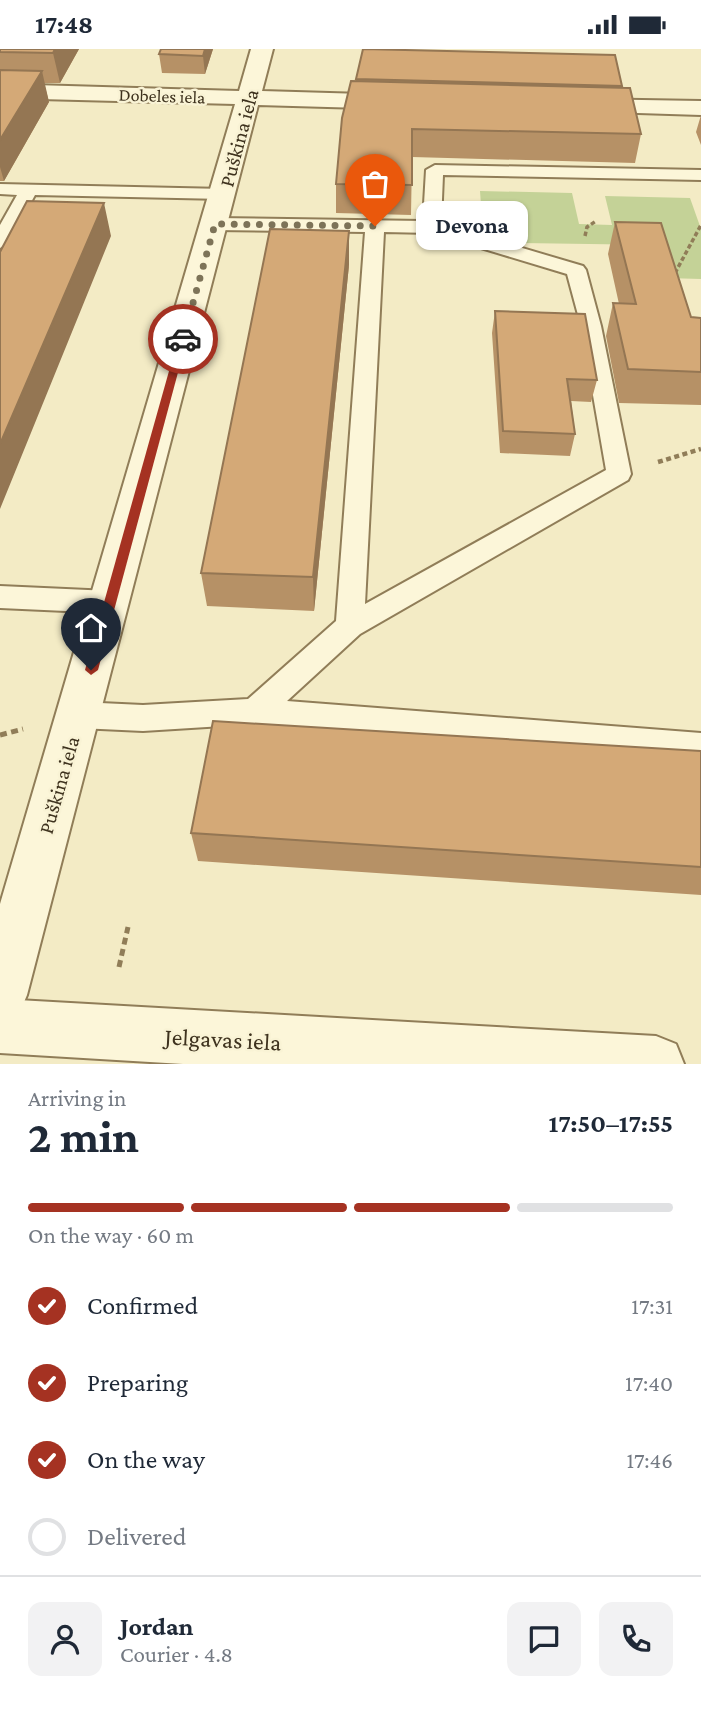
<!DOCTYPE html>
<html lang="en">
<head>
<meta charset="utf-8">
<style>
  body { margin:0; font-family:"Crimson Pro",serif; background:#f2f2f3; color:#1f2937; height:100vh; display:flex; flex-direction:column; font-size:26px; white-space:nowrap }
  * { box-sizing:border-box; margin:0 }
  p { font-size:23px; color:#747a83 }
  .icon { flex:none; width:38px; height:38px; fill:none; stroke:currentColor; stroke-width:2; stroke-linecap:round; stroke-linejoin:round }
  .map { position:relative; height:1015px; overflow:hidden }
  .drawer { display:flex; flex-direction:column; background:#fff; flex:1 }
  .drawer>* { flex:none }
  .pin { position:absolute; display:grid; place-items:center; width:60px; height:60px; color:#fff; margin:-72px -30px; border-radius:50% 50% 50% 0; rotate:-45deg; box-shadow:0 0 7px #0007 }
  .pin .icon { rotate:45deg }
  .courier { position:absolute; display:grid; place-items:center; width:70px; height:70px; margin:-35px; border:5px solid #a53222; border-radius:50%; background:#fff; color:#222; box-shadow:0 2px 9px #0007 }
  .bubble { position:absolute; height:49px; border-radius:14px; background:#fff; box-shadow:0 2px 5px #0004; font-size:23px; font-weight:700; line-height:49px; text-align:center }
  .summary em { font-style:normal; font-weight:700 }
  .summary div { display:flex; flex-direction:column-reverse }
  .summary { display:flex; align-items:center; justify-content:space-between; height:119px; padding:0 28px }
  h1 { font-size:46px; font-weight:700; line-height:52px }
  .bar { display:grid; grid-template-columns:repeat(4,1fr); gap:10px 7px; align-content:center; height:84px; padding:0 28px }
  .bar i { height:9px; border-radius:5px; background:#e0e1e3 }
  .bar .active { background:#a53222 }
  .bar p { grid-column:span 4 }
  .line { display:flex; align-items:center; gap:18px; padding:0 28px; border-top:2px solid #e0e1e3 }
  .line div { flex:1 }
  .round { display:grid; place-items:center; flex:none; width:74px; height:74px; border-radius:14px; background:#f2f2f3 }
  ol { padding:0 28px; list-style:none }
  li { display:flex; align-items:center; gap:21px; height:77px }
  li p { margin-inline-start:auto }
  li .icon { padding:7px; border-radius:50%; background:#a53222; color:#fff; stroke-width:4 }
  li:last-child { color:#747a83 }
  li i { width:38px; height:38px; border:4px solid #e0e1e3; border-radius:50% }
  .status { display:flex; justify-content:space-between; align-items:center; height:49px; padding:0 35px; background:#fff; direction:ltr }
  .status svg { height:19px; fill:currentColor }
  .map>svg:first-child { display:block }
  .green { fill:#c4d297 }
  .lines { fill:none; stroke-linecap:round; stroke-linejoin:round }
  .service-casing { stroke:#907d58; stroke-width:4 }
  .minor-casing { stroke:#907d58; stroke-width:4 }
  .tertiary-casing { stroke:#907d58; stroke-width:4 }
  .path-far2 { stroke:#907d58; stroke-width:3.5; stroke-dasharray:4.5 2.5; stroke-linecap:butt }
  .path-far1 { stroke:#907d58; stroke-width:4.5; stroke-dasharray:5 3.5; stroke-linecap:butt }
  .path { stroke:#907d58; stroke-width:5; stroke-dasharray:7 4.5; stroke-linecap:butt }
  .service { fill:#fcf6d9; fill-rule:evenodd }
  .minor { fill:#fcf6d9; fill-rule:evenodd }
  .tertiary { fill:#fcf6d9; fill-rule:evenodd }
  .wall { fill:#b69166 }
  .shaded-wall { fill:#947653 }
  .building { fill:#d4a977; stroke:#947653; stroke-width:2 }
  .route { fill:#a53222 }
  .done { stroke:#7d7358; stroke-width:7; stroke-dasharray:0 12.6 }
  .labels { text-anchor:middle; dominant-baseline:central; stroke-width:5; stroke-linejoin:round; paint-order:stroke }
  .far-street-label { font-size:18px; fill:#3e321e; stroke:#f9f3d5 }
  .street-label { font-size:21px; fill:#3e321e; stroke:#f9f3d5 }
  .near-street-label { font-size:24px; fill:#3e321e; stroke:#f9f3d5 }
</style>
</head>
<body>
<div class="status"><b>17:48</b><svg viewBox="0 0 49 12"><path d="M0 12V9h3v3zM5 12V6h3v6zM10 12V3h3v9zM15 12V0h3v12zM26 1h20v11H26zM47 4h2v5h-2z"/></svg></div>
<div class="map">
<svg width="701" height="1015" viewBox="0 0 701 1015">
  <rect width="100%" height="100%" fill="#f3ebc5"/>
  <!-- green -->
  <path class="green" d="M480,142l92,2 7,31 33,1 -7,-29 85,2 11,31v50l-35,-1 -9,-33 -136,-2 -38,-11z"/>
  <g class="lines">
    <defs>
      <path id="service" d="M435,116l266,5v10l-258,-5 -2,49 142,42 3,4 15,56 30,148 -3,6 -268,154 -73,67 414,32v26l-446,-35 -112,7 -64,-3 -11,-4 -4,-9 4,-9 11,-4 64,3 105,-6 88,-78 29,-389 -151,-2 -9,-6 9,-6 209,3 3,-51zM384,183l47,1 136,41 14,52 25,144 -241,134z
        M0,135l224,5 9,5 -9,5 -189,-4 -26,47 -9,6v-23l17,-30 -17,-1z
        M0,537l110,5 10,3 4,8 -4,8 -10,3 -110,-5z"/>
      <path id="minor" d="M251,0h22l-11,42 135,4 8,2 4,5 -4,5 -8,2 -139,-4 -231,890 -8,19 -19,8v-118l235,-800 -235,-6v-14l239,7z
        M583,50l118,2v14l-126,-4 -4,-5 4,-5z"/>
      <path id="tertiary" d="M0,950l656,37 20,8 8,20h-501l-183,-11z"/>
    </defs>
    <!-- service casing -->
    <use href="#service" class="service-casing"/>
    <!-- minor casing -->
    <use href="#minor" class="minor-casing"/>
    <!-- tertiary casing -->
    <use href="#tertiary" class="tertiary-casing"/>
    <!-- path-far2 -->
    <path class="path-far2" d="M585,187l2,-9 9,-6
      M675,224l26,-48"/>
    <!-- path-far1 -->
    <path class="path-far1" d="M658,413l43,-13"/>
    <!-- path -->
    <path class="path" d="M0,686l23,-6
      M119,918l9,-40"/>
    <!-- service -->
    <use href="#service" class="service"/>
    <!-- minor -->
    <use href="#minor" class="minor"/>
    <!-- tertiary -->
    <use href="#tertiary" class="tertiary"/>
  </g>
  <!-- wall -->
  <path class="wall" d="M0,0h79l-19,34h-16l5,19 -45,79h-4z
    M213,0l-8,25 -43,-1 -3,-19z
    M356,30l266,7v2l19,46 -6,29 -223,-6 -1,58 -75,-2v-29z
    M701,66v30l-5,-13z
    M615,173l76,95 10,1v87l-82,-2 -13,-67 7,-33 6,1 -11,-50z
    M349,216l-35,346 -107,-5 -6,-33z
    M495,262l102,69 -6,22 -20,-1 4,33 -5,22 -70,-3 -8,-120z
    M701,702v144l-503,-34 -7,-28z"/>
  <!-- shaded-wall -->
  <path class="shaded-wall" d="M55,0h24l-19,34 -7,-30z
    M205,0h8l-8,25 -2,-18z
    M42,22l7,31 -45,79 -4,-14v-27z
    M104,154l7,33 -111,273v-65z
    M349,182v34l-35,346 -1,-34z"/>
  <!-- building -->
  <path class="building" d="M0,0h55l-2,4 -53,-1z
    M161,0h44l-2,7 -44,-2z
    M363,0l252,6 7,31 -266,-7z
    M0,21l42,1 -42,69z
    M351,32l279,7 11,46 -229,-5v56l-76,-1 6,-66z
    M27,152l77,2 -104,241v-192z
    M615,173l46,1 30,94 10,1v54l-73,-3 -15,-66 23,1z
    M270,180l79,2 -36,346 -112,-4z
    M495,262l90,3 12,66 -30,-1 8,55 -72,-3z
    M213,672l488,30v116l-510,-34z"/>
  <!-- route -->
  <path class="route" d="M183,287l4,3 -89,331 -7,5 -6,-5 93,-331z"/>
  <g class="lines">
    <!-- done -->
    <path class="done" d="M183,290l32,-115 160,2"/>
  </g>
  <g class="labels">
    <!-- far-street labels -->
    <g class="far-street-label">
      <text transform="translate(162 47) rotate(2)">Dobeles iela</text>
    </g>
    <!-- street labels -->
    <g class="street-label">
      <text transform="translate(239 89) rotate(-75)">Puškina iela</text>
      <text transform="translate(59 736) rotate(-74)">Puškina iela</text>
    </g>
    <!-- near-street labels -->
    <g class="near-street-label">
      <text transform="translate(223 990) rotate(3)">Jelgavas iela</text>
    </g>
  </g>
</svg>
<div class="pin" style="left:375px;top:177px;background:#ea580c"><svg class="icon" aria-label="bag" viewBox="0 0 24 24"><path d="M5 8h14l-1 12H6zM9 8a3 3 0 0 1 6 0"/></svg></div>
<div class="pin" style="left:91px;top:621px;background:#1f2937"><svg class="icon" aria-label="home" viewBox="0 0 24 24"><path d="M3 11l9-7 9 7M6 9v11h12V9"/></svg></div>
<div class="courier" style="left:183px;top:290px"><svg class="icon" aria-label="car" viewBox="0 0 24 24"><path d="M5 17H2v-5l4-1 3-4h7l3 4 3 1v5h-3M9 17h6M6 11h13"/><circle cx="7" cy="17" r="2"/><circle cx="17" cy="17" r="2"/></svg></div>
<div class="bubble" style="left:416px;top:152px;width:112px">Devona</div>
</div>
<section class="drawer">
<div class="summary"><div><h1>2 min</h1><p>Arriving in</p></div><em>17:50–17:55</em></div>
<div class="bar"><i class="active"></i><i class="active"></i><i class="active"></i><i></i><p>On the way · 60 m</p></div>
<ol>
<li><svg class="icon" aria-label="check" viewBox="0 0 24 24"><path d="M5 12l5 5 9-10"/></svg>Confirmed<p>17:31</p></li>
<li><svg class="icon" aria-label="check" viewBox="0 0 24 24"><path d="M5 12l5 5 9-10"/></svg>Preparing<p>17:40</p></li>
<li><svg class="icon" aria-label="check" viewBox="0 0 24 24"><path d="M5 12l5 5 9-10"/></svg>On the way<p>17:46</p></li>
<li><i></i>Delivered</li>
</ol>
<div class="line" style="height:126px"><a class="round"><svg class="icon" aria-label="person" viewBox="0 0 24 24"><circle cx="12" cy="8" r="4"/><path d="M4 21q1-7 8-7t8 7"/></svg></a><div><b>Jordan</b><p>Courier · 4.8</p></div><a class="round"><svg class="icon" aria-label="chat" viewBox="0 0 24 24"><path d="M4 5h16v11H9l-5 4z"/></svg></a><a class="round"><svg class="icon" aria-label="phone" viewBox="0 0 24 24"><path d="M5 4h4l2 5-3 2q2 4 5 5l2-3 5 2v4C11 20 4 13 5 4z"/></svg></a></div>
</section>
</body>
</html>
